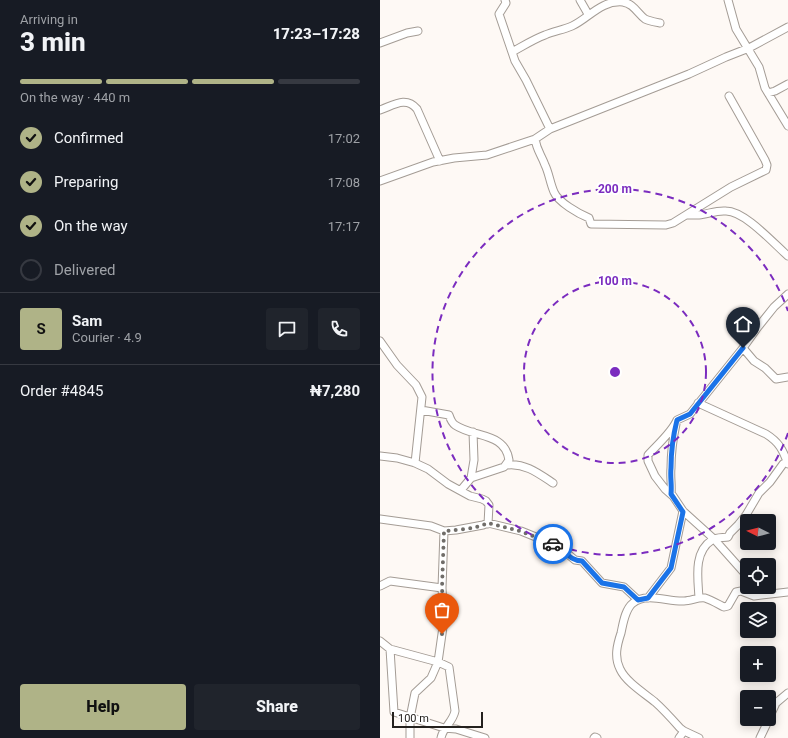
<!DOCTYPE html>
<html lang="en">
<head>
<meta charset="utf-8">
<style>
  body { margin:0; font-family:Roboto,sans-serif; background:#20242c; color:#f1f3f6; height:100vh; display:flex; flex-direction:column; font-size:15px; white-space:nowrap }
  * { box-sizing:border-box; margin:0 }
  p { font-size:13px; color:#9ea1a6 }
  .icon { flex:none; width:22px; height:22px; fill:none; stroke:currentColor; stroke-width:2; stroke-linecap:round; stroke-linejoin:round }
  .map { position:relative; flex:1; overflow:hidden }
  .drawer { display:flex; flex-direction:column; background:#171b24; width:380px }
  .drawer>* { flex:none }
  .needle { width:26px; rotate:276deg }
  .tools { position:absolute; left:360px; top:514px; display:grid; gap:8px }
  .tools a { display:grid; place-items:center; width:36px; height:36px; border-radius:4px; background:#171b24; box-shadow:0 2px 10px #0003; font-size:20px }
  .scale { position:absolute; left:12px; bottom:10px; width:91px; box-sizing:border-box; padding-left:4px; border:2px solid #24211e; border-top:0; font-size:11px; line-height:14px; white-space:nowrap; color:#24211e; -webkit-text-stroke:3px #fff; paint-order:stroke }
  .pin { position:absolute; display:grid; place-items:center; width:34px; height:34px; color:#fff; margin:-41px -17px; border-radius:50% 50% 50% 0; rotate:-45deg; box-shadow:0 0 4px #0007 }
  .pin .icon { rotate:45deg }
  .courier { position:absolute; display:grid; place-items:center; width:40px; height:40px; margin:-20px; border:3px solid #1a73e8; border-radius:50%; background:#fff; color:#222; box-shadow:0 1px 5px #0007 }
  .summary em { font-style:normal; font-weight:800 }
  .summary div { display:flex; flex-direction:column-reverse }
  .summary { display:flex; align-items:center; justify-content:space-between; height:68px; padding:0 20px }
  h1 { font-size:26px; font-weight:800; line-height:30px }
  .bar { display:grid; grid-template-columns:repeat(4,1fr); gap:6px 4px; align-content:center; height:48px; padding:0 20px }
  .bar i { height:5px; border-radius:3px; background:#363941 }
  .bar .current { background:#afb387 }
  .bar p { grid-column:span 4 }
  .line { display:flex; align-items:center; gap:10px; padding:0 20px; border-top:1px solid #363941 }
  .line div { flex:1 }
  .round { display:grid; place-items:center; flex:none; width:42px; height:42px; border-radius:4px; background:#20242c }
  ol { padding:0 20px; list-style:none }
  li { display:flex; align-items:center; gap:12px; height:44px }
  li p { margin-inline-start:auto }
  li .icon { padding:4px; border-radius:50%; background:#afb387; color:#111; stroke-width:4 }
  li:last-child { color:#9ea1a6 }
  li i { width:22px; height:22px; border:2px solid #363941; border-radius:50% }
  .button { display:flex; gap:8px; margin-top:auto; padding:8px 20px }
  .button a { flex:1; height:46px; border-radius:4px; background:#afb387; color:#111; font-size:16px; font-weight:800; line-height:46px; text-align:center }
  .button a+a { background:#20242c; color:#f1f3f6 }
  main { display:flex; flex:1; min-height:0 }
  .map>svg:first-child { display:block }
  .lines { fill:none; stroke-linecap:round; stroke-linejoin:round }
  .street-casing { stroke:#a49c95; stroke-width:9 }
  .street { stroke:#fff; stroke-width:7 }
  .done { stroke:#706d69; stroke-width:4; stroke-dasharray:0 7.2 }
  .route { stroke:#1a73e8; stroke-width:5 }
  .ring { fill:none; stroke:#7b2cbf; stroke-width:2; stroke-dasharray:7 5 }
  .centre { fill:#7b2cbf; stroke:#fff; stroke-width:2 }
  .ring-label { font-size:12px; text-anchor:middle; font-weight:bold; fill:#7b2cbf; stroke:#fff; stroke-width:4; stroke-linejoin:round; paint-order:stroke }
</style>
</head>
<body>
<main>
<section class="drawer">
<div class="summary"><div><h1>3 min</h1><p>Arriving in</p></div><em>17:23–17:28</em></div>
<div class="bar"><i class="current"></i><i class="current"></i><i class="current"></i><i></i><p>On the way · 440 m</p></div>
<ol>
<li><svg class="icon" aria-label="check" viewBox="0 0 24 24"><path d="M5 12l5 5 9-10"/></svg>Confirmed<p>17:02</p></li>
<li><svg class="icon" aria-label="check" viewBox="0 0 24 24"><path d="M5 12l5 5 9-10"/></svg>Preparing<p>17:08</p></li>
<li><svg class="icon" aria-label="check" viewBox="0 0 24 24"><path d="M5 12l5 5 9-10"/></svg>On the way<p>17:17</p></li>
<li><i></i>Delivered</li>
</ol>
<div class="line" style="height:72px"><b class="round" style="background:#afb387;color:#111">S</b><div><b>Sam</b><p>Courier · 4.9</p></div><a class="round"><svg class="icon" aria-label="chat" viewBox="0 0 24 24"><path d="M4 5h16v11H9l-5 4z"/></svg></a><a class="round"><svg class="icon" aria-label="phone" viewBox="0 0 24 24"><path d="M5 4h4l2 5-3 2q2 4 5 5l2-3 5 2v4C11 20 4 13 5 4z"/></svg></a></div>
<div class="line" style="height:52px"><div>Order #4845</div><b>₦7,280</b></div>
<div class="button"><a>Help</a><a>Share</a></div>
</section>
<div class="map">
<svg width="408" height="738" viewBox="0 0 408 738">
  <rect width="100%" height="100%" fill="#fef9f5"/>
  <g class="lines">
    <defs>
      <path id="street" d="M125,0l1,3 -7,11 16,47 11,19 24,49
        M200,0l8,14
        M348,0l8,29 23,38 6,21 23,38
        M0,43l27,-10 11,-2
        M132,52c11,-6 22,-13 33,-17 9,-4 18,-5 27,-9 17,-8 29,-26 51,-24 11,2 14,11 22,17 4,2 10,3 15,4
        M388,93l7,-2 13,-7
        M0,110c14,-5 26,-14 37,-1l23,52
        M155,139c2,12 6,15 10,26 4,8 5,18 9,27 4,10 25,22 35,26l2,6 75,1 7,-2 58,-36 35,-17 1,-5 -2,-5 -36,-64
        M0,181l53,-19 21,-4 33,-3 48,-16 15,-10 139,-55 37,-17 23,-9 39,-21
        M306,215c4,0 9,0 13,0 9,-1 18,-5 27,-4 19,0 48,33 62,45
        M0,341l17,24 19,20 6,12 -7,66
        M363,348l11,13 11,7 11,11 12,-2
        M318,403l68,31c13,8 17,16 22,30
        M41,410l28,5c1,3 3,8 6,10 19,13 50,7 54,35l-5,7 -33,11 -10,12
        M0,456l17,2 18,5 13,6 20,15 22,12 12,3 4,2 3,4 -1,19
        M127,465c18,-2 31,8 46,18
        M91,478l3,-18 -1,-28
        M291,494c1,-9 -1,-17 0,-26 0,-15 2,-30 5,-44
        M0,519l51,7 13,5 12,-1 27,-5 5,-2 33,8 37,15 17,14 7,1 20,22 22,4 14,13
        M367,576l-33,-37 -31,-28 -10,-15 -8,-7 -10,-13 -7,-15v-6c9,-10 24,-23 29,-35l13,-6 53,-66 15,-21 16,-20 14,-13
        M0,586l10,-5 52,7
        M377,587l7,7
        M268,598l23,-30 12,-57
        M319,598c-1,-19 -6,-46 13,-58 5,-3 11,-2 16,-3l2,-4 8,-8 8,-10 13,-22 11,-11 13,-18
        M0,641l10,8 48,13 11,5 6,44c-2,11 -12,16 -14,27
        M10,649l4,63 50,16 12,1 29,9
        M389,718l7,-15 12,-10
        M30,738v-20l5,-25 16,-15 7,-16 6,-42 -2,-32 2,-57
        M214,738l1,-1 2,1
        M299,738l5,-7
        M319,738l-15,-7 -4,-3c-8,-9 -16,-18 -25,-26 -11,-9 -29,-20 -35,-33 -6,-12 -3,-24 1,-36 2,-9 4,-24 12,-30 14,-11 35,-1 51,-2 7,0 14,-4 21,-3 6,2 13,6 19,9l4,-1 8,-14 5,-1 13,5 34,-4
        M380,738l9,-19"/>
    </defs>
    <!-- street casing -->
    <use href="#street" class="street-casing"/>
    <!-- street -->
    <use href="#street" class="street"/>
  </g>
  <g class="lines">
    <!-- done -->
    <path class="done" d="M62,634l2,-14 -2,-32 2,-57c14,-1 31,-2 44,-8l32,8 33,13"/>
    <!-- route -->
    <path class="route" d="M173,544c13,5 14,16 29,17l20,22 22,4 14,13 10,-2 23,-30 12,-56 -12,-18c1,-9 -1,-17 0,-26 0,-16 2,-32 6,-48l13,-6 53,-66"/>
  </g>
  <!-- distance rings -->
  <g class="ring">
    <circle cx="235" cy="372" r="91"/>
    <path d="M408 433A183 183 0 1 1 408 311"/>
  </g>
  <circle cx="235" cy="372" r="6" class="centre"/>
  <g class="ring-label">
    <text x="235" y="193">200 m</text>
    <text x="235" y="285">100 m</text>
  </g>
</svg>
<div class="tools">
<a><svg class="needle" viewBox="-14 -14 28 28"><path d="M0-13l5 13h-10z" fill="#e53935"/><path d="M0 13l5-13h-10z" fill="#9ea1a6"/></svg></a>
<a><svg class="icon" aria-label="locate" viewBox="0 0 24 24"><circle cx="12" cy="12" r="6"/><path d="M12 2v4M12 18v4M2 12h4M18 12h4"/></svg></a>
<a><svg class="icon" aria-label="layers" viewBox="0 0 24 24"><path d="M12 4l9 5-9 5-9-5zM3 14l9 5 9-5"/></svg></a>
<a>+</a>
<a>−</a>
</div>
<div class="scale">100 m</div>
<div class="pin" style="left:62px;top:634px;background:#ea580c"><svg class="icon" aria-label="bag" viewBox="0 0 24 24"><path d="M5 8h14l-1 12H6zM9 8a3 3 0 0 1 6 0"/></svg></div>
<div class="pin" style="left:363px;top:348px;background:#1f2937"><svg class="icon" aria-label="home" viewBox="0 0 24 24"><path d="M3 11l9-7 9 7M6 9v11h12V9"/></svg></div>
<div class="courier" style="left:173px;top:544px"><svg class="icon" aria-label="car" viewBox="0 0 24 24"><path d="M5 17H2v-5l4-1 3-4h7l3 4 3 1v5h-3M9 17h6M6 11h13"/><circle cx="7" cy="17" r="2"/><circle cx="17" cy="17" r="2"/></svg></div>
</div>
</main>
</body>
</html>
